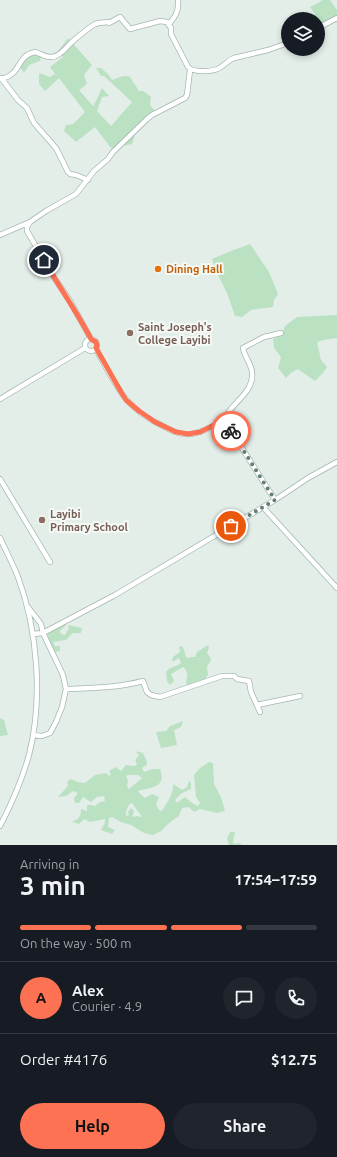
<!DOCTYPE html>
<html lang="en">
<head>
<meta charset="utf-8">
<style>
  body { margin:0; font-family:Ubuntu,sans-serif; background:#20242c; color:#f1f3f6; height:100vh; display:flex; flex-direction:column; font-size:15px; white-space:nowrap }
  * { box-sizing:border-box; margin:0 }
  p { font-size:13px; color:#9ea1a6 }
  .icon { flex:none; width:22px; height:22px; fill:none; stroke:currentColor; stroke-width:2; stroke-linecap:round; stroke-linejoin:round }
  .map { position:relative; height:845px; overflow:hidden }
  .side { display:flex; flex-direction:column; background:#171b24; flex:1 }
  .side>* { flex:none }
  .controls { position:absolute; left:281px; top:12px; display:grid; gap:8px }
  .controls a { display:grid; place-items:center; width:44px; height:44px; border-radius:50%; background:#171b24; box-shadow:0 2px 6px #0003; font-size:20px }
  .pin { position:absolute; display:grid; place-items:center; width:34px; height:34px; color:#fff; margin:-17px; border:2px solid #fff; border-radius:50%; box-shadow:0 1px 4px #0007 }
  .courier { position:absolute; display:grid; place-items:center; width:40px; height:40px; margin:-20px; border:3px solid #fd7253; border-radius:50%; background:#fff; color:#222; box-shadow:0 1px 5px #0007 }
  .head em { font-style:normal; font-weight:700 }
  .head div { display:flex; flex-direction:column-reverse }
  .head { display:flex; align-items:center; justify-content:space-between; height:68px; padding:0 20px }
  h1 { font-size:26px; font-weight:700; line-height:30px }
  .bar { display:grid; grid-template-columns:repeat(4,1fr); gap:6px 4px; align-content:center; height:48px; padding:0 20px }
  .bar i { height:5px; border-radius:3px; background:#363941 }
  .bar .on { background:#fd7253 }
  .bar p { grid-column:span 4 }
  .line { display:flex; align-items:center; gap:10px; padding:0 20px; border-top:1px solid #363941 }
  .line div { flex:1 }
  .round { display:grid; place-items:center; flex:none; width:42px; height:42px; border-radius:21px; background:#20242c }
  .button { display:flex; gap:8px; margin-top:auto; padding:8px 20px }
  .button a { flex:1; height:46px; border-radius:24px; background:#fd7253; color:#111; font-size:16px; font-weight:700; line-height:46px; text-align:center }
  .button a+a { background:#20242c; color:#f1f3f6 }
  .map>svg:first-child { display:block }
  .green { fill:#bbe1c3; fill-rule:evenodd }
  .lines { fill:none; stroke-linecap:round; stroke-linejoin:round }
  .minor-casing { stroke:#a5b7b0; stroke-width:6 }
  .minor { stroke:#fff; stroke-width:4.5 }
  .done { stroke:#657e75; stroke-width:4; stroke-dasharray:0 7.2 }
  .route { stroke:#fd7253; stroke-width:5 }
  .food-dot { fill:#e8710a; stroke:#f5faf7; stroke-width:1.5 }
  .education-dot { fill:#8d6e63; stroke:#f5faf7; stroke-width:1.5 }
  .labels { text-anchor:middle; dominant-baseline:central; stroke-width:4; stroke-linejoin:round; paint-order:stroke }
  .food-label { font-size:11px; font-weight:bold; fill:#c56008; stroke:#f5faf7; text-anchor:start }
  .education-label { font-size:11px; font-weight:bold; fill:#785e54; stroke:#f5faf7; text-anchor:start }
</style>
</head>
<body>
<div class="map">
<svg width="337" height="845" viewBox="0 0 337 845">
  <rect width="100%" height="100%" fill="#e3eee9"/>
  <!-- green -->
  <path class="green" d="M323,0h7l7,10v8l-19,10v-9h-16l-1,-2h8l6,-3 -5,-7z
    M68,38l24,27 -8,10 3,9 -8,6 14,16 4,-7 5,-11 7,8 -7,1 -5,14 14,15 21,-24 -28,-26h-3l-5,-8h5l7,6 4,6c6,-2 12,-6 18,-3l9,14h4l8,6 -1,8 5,6 -17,15 -6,18 -21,4 -16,-21 -19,15 -12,-11 2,-6 7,-1 12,-12 -26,-34 -14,13 -6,-7v-11l11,4 5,-3 -5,-7 13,-10 -4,-7z
    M37,54l4,2 -1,5 -11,4 -5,8 -4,-6c5,-8 8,-11 17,-13z
    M250,244l19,28 9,22 -4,6 -1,7 -22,3 -9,7 -7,-1 -8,-23 -11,-22 -4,-12 19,-8z
    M337,315v23l-13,2 -7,2 4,18 6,7 -4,6 -8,8 -17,-12 -7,4 -5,5 -8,-10 3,-11 -7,-9 -1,-9 9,-4 3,-9 12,-9z
    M64,623l2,2 -6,6 1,3 4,1 4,-7 -1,-3 14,3 -1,5h-8l-7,7 -13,2 2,4h5v5l-5,1 -6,-10 -1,-8 5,-5z
    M208,645l1,3 -2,5 3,4 1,3 -4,7 1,8 -3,4 -18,6 -1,-4c2,-5 2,-10 -3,-14l-12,7 3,7 -4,4 -3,-4 -1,-9c6,-7 9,-4 15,-9l-2,-5 -5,3h-2l1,-4 7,-5 -1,-5 3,-1c3,4 2,8 5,12l5,-1h3l2,-5z
    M0,718l4,2 4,15 -8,1z
    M183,721l-2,6 -7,3 3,15 -16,3 -5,-16 10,-1 4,-5z
    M135,751l8,2 4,9v3l-5,3 2,4 9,-3h7c7,19 -9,18 -22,22l3,4 4,3 7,-4 7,3 -3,7 3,6 3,1c5,-8 12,-18 11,-27l9,6 5,-3 2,-6 2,2v6l-9,4 -7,7 2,3 8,-6 7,6 6,3 2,-3 -4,-6 -2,-22 6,-7 9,-6 4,1 1,21 7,13 4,14 -8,2 -17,-4 -6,3 -5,-5 -7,1 -3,8 -10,7 -8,8 -8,4 -9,-2 -13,-8 -10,-3 -9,-5 -3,1 -1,9 7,3 -3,4 -11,-4 4,-8v-3l-15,3 -5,-3 -2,1 -4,4 -7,-2c7,-3 9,-6 9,-13l6,2v-6h4l4,1 5,-4 5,-1 -1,-5 -7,1 -6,5 -8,-5 -4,6h-4l-1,-5 4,-5 -5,-2 -7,5 -8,1 10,-11 -1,-4 4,-3 7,3 7,1 10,-8 11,-2 3,3 2,-2 -2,-3 7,-4 5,4 5,-6 9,1 2,-2 -2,-4 4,-5zM128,775h10l4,3 -13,11 -2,-3 1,-5 -2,-5zM132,803l10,14h-1l-4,-1 -5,1 2,-6 -3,-3 -3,4 1,3 -3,1c0,-5 1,-11 6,-13z
    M230,832h5l-2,10 1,2 5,-1 3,2h-14l1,-1 -2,-6z"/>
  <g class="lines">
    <defs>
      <path id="minor" d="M169,24c7,-8 10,-14 9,-24
        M318,28l19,-10
        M1,78l17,22 9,8 7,15 22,25 12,24 2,2 6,1 12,5
        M0,79c23,-4 15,-23 35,-27 5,1 9,5 15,5 9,1 16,-10 23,-16 7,-6 14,-12 22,-17l4,-1 9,-1 1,1 11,-6 10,12 30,-8 7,1 4,6v6l17,33c6,6 27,5 33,0 5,-3 7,-7 13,-9l34,-8 20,-7
        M30,222l-3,5v4l28,48 15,22 21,38
        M0,235l30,-13 16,-11 30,-17 18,-23 14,-12 5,-7 34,-33 5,-4 33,-17 2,-3 3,-25
        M85 345a6 6 0 1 1 12 0a6 6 0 1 1-12 0Z
        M96,349c9,16 18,35 30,50 10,12 24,21 37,27 9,5 17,9 27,8 12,-1 24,-8 34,-14 6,-17 31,-27 28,-48 -1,-9 -8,-16 -9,-24l21,-11 17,-4
        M0,399l85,-51
        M224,420l51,80
        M0,479l50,83
        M263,507l74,81
        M0,538c6,13 13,26 18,39 20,54 25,123 11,178 -7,25 -17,48 -29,71
        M28,607l13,17 2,9 20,42 3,14 -4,18 -6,15 -6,11 -8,3 -9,-1
        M33,634l10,-1 72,-38 160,-95 33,-22 29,-16
        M66,689c26,-1 51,-1 77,-8l4,11 4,3 9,2 62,-21h12l3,3 12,2 2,11 9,20
        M257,705l43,-9"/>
    </defs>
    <!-- minor casing -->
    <use href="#minor" class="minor-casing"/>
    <!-- minor -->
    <use href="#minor" class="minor"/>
  </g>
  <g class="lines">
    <!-- done -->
    <path class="done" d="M231,526l44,-26 -44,-69"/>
    <!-- route -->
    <path class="route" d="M44,260c15,27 33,52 47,79l5,3 1,4 -1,2 25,44 5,8 13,11 16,11 21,10 12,2 12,-2 24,-12 7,11"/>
  </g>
  <!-- markers -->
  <circle class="food-dot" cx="158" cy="269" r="4"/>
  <g class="education-dot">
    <circle cx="130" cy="333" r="4"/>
    <circle cx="42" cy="520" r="4"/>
  </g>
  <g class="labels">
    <!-- food labels -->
    <g class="food-label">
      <text x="166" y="269">Dining Hall</text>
    </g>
    <!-- education labels -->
    <g class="education-label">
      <text x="138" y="327">Saint Joseph's<tspan x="138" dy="13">College Layibi</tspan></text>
      <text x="50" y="514">Layibi<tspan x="50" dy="13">Primary School</tspan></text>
    </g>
  </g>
</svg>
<div class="controls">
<a><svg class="icon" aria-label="layers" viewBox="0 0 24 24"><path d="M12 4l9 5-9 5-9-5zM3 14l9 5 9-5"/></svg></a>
</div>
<div class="pin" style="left:231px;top:526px;background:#ea580c"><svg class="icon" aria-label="bag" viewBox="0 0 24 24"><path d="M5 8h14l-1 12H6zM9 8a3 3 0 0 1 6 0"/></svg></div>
<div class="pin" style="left:44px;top:260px;background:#1f2937"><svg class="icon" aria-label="home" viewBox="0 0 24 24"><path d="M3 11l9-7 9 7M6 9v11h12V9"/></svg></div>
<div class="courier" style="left:231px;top:431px"><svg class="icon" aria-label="bike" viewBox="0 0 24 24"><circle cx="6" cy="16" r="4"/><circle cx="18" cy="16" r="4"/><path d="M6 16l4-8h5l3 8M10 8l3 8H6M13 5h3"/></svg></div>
</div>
<section class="side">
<div class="head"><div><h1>3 min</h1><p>Arriving in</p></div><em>17:54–17:59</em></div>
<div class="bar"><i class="on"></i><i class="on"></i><i class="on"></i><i></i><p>On the way · 500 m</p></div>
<div class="line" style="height:72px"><b class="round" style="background:#fd7253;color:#111">A</b><div><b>Alex</b><p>Courier · 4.9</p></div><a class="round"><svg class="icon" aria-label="chat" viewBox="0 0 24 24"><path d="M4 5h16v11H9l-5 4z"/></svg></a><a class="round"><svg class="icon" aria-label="phone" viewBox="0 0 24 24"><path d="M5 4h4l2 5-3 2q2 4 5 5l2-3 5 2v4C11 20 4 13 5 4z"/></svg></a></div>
<div class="line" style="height:52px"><div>Order #4176</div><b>$12.75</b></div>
<div class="button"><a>Help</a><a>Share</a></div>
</section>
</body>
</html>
